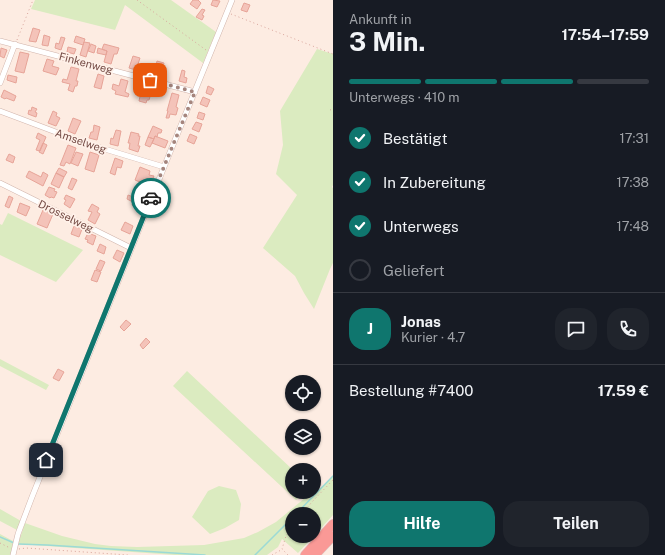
<!DOCTYPE html>
<html lang="de">
<head>
<meta charset="utf-8">
<style>
  body { margin:0; font-family:"Public Sans",sans-serif; background:#20242c; color:#f1f3f6; height:100vh; display:flex; flex-direction:column; font-size:15px; white-space:nowrap }
  * { box-sizing:border-box; margin:0 }
  p { font-size:13px; color:#9ea1a6 }
  .icon { flex:none; width:22px; height:22px; fill:none; stroke:currentColor; stroke-width:2; stroke-linecap:round; stroke-linejoin:round }
  .map { position:relative; flex:1; overflow:hidden }
  .drawer { display:flex; flex-direction:column; background:#171b24; width:332px }
  .drawer>* { flex:none }
  .fabs { position:absolute; left:285px; top:375px; display:grid; gap:8px }
  .fabs a { display:grid; place-items:center; width:36px; height:36px; border-radius:50%; background:#171b24; box-shadow:0 1px 3px #0004; font-size:20px }
  .pin { position:absolute; display:grid; place-items:center; width:34px; height:34px; color:#fff; margin:-17px; border-radius:8px; box-shadow:0 2px 6px #0006 }
  .courier { position:absolute; display:grid; place-items:center; width:40px; height:40px; margin:-20px; border:3px solid #0f766e; border-radius:50%; background:#fff; color:#222; box-shadow:0 1px 5px #0007 }
  .summary em { font-style:normal; font-weight:700 }
  .summary div { display:flex; flex-direction:column-reverse }
  .summary { display:flex; align-items:center; justify-content:space-between; height:68px; padding:0 16px }
  h1 { font-size:26px; font-weight:700; line-height:30px }
  .bar { display:grid; grid-template-columns:repeat(4,1fr); gap:6px 4px; align-content:center; height:48px; padding:0 16px }
  .bar i { height:5px; border-radius:3px; background:#363941 }
  .bar .on { background:#0f766e }
  .bar p { grid-column:span 4 }
  .line { display:flex; align-items:center; gap:10px; padding:0 16px; border-top:1px solid #363941 }
  .line div { flex:1 }
  .round { display:grid; place-items:center; flex:none; width:42px; height:42px; border-radius:16px; background:#20242c }
  ol { padding:0 16px; list-style:none }
  li { display:flex; align-items:center; gap:12px; height:44px }
  li p { margin-inline-start:auto }
  li .icon { padding:4px; border-radius:50%; background:#0f766e; color:#fff; stroke-width:4 }
  li:last-child { color:#9ea1a6 }
  li i { width:22px; height:22px; border:2px solid #363941; border-radius:50% }
  .cta { display:flex; gap:8px; margin-top:auto; padding:8px 16px }
  .cta a { flex:1; height:46px; border-radius:16px; background:#0f766e; color:#fff; font-size:16px; font-weight:700; line-height:46px; text-align:center }
  .cta a+a { background:#20242c; color:#f1f3f6 }
  main { display:flex; flex:1; min-height:0 }
  .map>svg:first-child { display:block }
  .green { fill:#dbebc0 }
  .lines { fill:none; stroke-linecap:round; stroke-linejoin:round }
  .stream { stroke:#9cdad5; stroke-width:1.5 }
  .building { fill:#f4c3b9; stroke:#e7a498 }
  .street-casing { stroke:#d1b4ab; stroke-width:6 }
  .highway-casing { stroke:#d9cdcb; stroke-width:10 }
  .path { stroke:#d9a59c; stroke-width:1; stroke-dasharray:1 3; stroke-linecap:butt }
  .street { stroke:#fff; stroke-width:5 }
  .highway { stroke:#fa9996; stroke-width:9 }
  .done { stroke:#a5857d; stroke-width:4; stroke-dasharray:0 7.2 }
  .route { stroke:#0f766e; stroke-width:5 }
  .labels { text-anchor:middle; dominant-baseline:central; stroke-width:3.5; stroke-linejoin:round; paint-order:stroke }
  .street-label { font-size:11px; fill:#764d47; stroke:#fff1e9 }
</style>
</head>
<body>
<main>
<div class="map">
<svg width="333" height="555" viewBox="0 0 333 555">
  <rect width="100%" height="100%" fill="#fdece2"/>
  <!-- green -->
  <path class="green" d="M35,0h136l45,32 -13,31 -78,-58 -10,25 -84,-21z
    M317,49l16,5v131l-1,2 1,1v75l-3,6 -16,40 -10,-16 -9,-17 -32,-28 34,-53 -21,-21 7,-29 -3,-34z
    M8,213l75,37 -27,32 -56,-27v-31l2,1z
    M0,359l49,26 -3,5 -46,-24z
    M187,371l106,99h-1v22h13l-9,8 -123,-114z
    M333,476v39l-19,21v-22h-22v22h22l-16,17 -16,-14 -4,8 -11,8h-92l-157,-11 7,-21 37,13 33,8 16,2 26,1 67,-2 40,-7 14,-6 18,-10 35,-29h5z
    M219,486l17,4 5,14 -2,16 -14,8 -15,6 -18,-17 16,-26z
    M0,509l21,12 -4,9 -17,-9z
    M0,534l13,7 -2,14h-11z"/>
  <g class="lines">
    <!-- stream -->
    <path class="stream" d="M296,514l37,-38
      M0,537l14,6
      M18,544l29,1 158,10
      M255,555l37,-37"/>
  </g>
  <!-- building -->
  <path class="building" d="M193,0h5l3,3 -4,6 -7,-5z
    M213,0l7,1 -3,6 -6,-2z
    M244,3l6,2 -3,7 -6,-2z
    M202,9l3,1 -3,5 2,1 -2,4 -6,-3z
    M33,28l7,2 -4,12 -7,-1z
    M44,35l6,2 -2,9 -6,-1z
    M76,36l9,3 -2,6 -9,-3z
    M61,37l4,1 -4,12 -6,-2 1,-5 3,1z
    M84,42l6,1 -4,14 -6,-2z
    M91,44l5,2 -2,7 -6,-2z
    M104,44l15,4 -2,6h-3l-3,10 -7,-2 3,-11 -5,-2z
    M68,47l8,2 -2,5 -7,-2z
    M1,48l6,2 -3,8 -4,-2z
    M98,48l9,3 -1,4 -9,-2z
    M20,52l9,2 -5,19 -9,-2z
    M133,56l7,2 -4,12 -7,-2z
    M47,59l7,2 -2,5 7,2 -3,7 -13,-4z
    M157,61l7,2 -3,13 -7,-1z
    M71,67l8,2 -3,12h2l-1,5h-2l-2,6 -5,-2 2,-6 -8,-2 1,-3 4,1z
    M182,70l3,1 -1,6 3,1 -1,5 -7,-2z
    M98,74l6,2 -3,13 -7,-2z
    M8,75l9,2 -1,6 -9,-3z
    M121,79l7,2 -3,11 4,2 -1,3 -13,-3 1,-3 -4,-2 1,-5 6,2z
    M146,86l7,2 -1,5h-1l-2,7h-2l-1,3 -7,-2 2,-9 3,1z
    M208,86l6,3 -3,6 -5,-2z
    M4,90l12,6 -2,5 -8,-3 -1,1 -4,-2z
    M172,93l7,2 -3,12 2,1 -2,7 -6,-1 -1,4h-3l2,-7h-1z
    M203,97l7,3 -3,7 -7,-3z
    M32,107l5,2 -2,3 2,1 -1,4 -8,-3 1,-4 2,1z
    M53,111l4,2 -1,3 4,2 -4,8 -8,-3z
    M199,112l6,2 -2,6 -6,-2z
    M73,118l8,3 -6,13 -7,-3z
    M196,122l6,2 -3,8 -7,-3z
    M94,125l6,2 -3,13 -8,-2 2,-6h2z
    M153,126l9,4 -1,3h-3l-1,4 -2,-1 -1,3 -6,-2z
    M116,130l5,1 -3,15 -8,-2 1,-6 2,1z
    M131,132l8,2 -1,2h2l-2,10h2l-2,6 -9,-3 1,-6h-2z
    M38,133l8,4 -6,14 -4,-1 4,-10 -4,-2z
    M190,134l7,3 -3,7 -7,-3z
    M155,136l13,5 -3,7 -13,-5z
    M148,137l6,2 -4,8 -5,-2z
    M43,143l4,2 -4,9 -4,-2z
    M68,145l8,3 -6,16 -4,-2 -2,4 -4,-1z
    M76,152l7,2 -5,12 -7,-3z
    M90,152l9,3 -5,17 -9,-3z
    M9,154l6,3 -2,6 -7,-3z
    M115,158l8,3 -2,7 -4,-1 -2,8 -5,-2z
    M140,167l10,4 -1,4 5,1 -4,9 -4,-2 -1,1 -10,-4z
    M59,168l8,4 -3,5 -8,-4z
    M29,171l12,6 2,-5 5,3 -5,11 -17,-9z
    M56,173l8,4 -5,11 -8,-4z
    M72,178l5,2 -5,10 -4,-2z
    M49,187l6,2 -1,2 3,1 -3,6 -3,-1 -1,1 -5,-3z
    M66,195l9,4 -5,9 -6,-4 2,-4 -2,-1z
    M128,195l16,6 -4,9 -5,-2 1,-2 -4,-1 1,-3 -6,-3z
    M9,196l4,2 -4,10 -4,-2z
    M20,203l10,4 -4,9 -9,-4z
    M92,204l7,4 -2,4 3,2 -5,10 -7,-4 4,-8 -4,-1z
    M43,210l10,4 -6,14 -10,-4z
    M125,222l8,4 -3,8 -9,-4z
    M74,226l8,3 -3,8 -8,-3z
    M88,233l8,3 -3,9 -6,-3 1,-2 -3,-1z
    M100,244l6,3 -2,7 -7,-3z
    M117,250l7,3 -4,9 -7,-4z
    M100,260l5,2 -4,9 -5,-2z
    M95,270l6,2 -4,10 -6,-2z
    M126,320l5,4 -7,7 -4,-4z
    M146,338l4,4 -7,7 -3,-4z
    M58,369l6,3 -5,9 -6,-3z"/>
  <g class="lines">
    <defs>
      <path id="street" d="M0,41l195,51
        M0,83l15,-39
        M0,111l85,32 79,24
        M0,183l131,65
        M13,555l5,-21 14,-37 132,-330 68,-167"/>
      <path id="highway" d="M305,555l28,-31
        M315,555l18,-19"/>
    </defs>
    <!-- street casing -->
    <use href="#street" class="street-casing"/>
    <!-- highway casing -->
    <use href="#highway" class="highway-casing"/>
    <!-- path -->
    <path class="path" d="M137,0l69,50
      M231,14l102,40
      M17,40l16,-40
      M330,110l3,-1
      M303,514l8,-11 22,-23
      M0,543l10,5
      M19,549l7,-1 102,7
      M272,555l9,-5
      M288,555l-6,-6 4,-13 6,-8"/>
    <!-- street -->
    <use href="#street" class="street"/>
    <!-- highway -->
    <use href="#highway" class="highway"/>
  </g>
  <g class="lines">
    <!-- done -->
    <path class="done" d="M150,80l45,12 -44,106"/>
    <!-- route -->
    <path class="route" d="M46,460l105,-262"/>
  </g>
  <g class="labels">
    <!-- street labels -->
    <g class="street-label">
      <text transform="translate(86 63) rotate(15)">Finkenweg</text>
      <text transform="translate(81 141) rotate(19)">Amselweg</text>
      <text transform="translate(66 216) rotate(26)">Drosselweg</text>
    </g>
  </g>
</svg>
<div class="fabs">
<a><svg class="icon" aria-label="locate" viewBox="0 0 24 24"><circle cx="12" cy="12" r="6"/><path d="M12 2v4M12 18v4M2 12h4M18 12h4"/></svg></a>
<a><svg class="icon" aria-label="layers" viewBox="0 0 24 24"><path d="M12 4l9 5-9 5-9-5zM3 14l9 5 9-5"/></svg></a>
<a>+</a>
<a>−</a>
</div>
<div class="pin" style="left:150px;top:80px;background:#ea580c"><svg class="icon" aria-label="bag" viewBox="0 0 24 24"><path d="M5 8h14l-1 12H6zM9 8a3 3 0 0 1 6 0"/></svg></div>
<div class="pin" style="left:46px;top:460px;background:#1f2937"><svg class="icon" aria-label="home" viewBox="0 0 24 24"><path d="M3 11l9-7 9 7M6 9v11h12V9"/></svg></div>
<div class="courier" style="left:151px;top:198px"><svg class="icon" aria-label="car" viewBox="0 0 24 24"><path d="M5 17H2v-5l4-1 3-4h7l3 4 3 1v5h-3M9 17h6M6 11h13"/><circle cx="7" cy="17" r="2"/><circle cx="17" cy="17" r="2"/></svg></div>
</div>
<section class="drawer">
<div class="summary"><div><h1>3 Min.</h1><p>Ankunft in</p></div><em>17:54–17:59</em></div>
<div class="bar"><i class="on"></i><i class="on"></i><i class="on"></i><i></i><p>Unterwegs · 410 m</p></div>
<ol>
<li><svg class="icon" aria-label="check" viewBox="0 0 24 24"><path d="M5 12l5 5 9-10"/></svg>Bestätigt<p>17:31</p></li>
<li><svg class="icon" aria-label="check" viewBox="0 0 24 24"><path d="M5 12l5 5 9-10"/></svg>In Zubereitung<p>17:38</p></li>
<li><svg class="icon" aria-label="check" viewBox="0 0 24 24"><path d="M5 12l5 5 9-10"/></svg>Unterwegs<p>17:48</p></li>
<li><i></i>Geliefert</li>
</ol>
<div class="line" style="height:72px"><b class="round" style="background:#0f766e;color:#fff">J</b><div><b>Jonas</b><p>Kurier · 4.7</p></div><a class="round"><svg class="icon" aria-label="chat" viewBox="0 0 24 24"><path d="M4 5h16v11H9l-5 4z"/></svg></a><a class="round"><svg class="icon" aria-label="phone" viewBox="0 0 24 24"><path d="M5 4h4l2 5-3 2q2 4 5 5l2-3 5 2v4C11 20 4 13 5 4z"/></svg></a></div>
<div class="line" style="height:52px"><div>Bestellung #7400</div><b>17.59 €</b></div>
<div class="cta"><a>Hilfe</a><a>Teilen</a></div>
</section>
</main>
</body>
</html>
